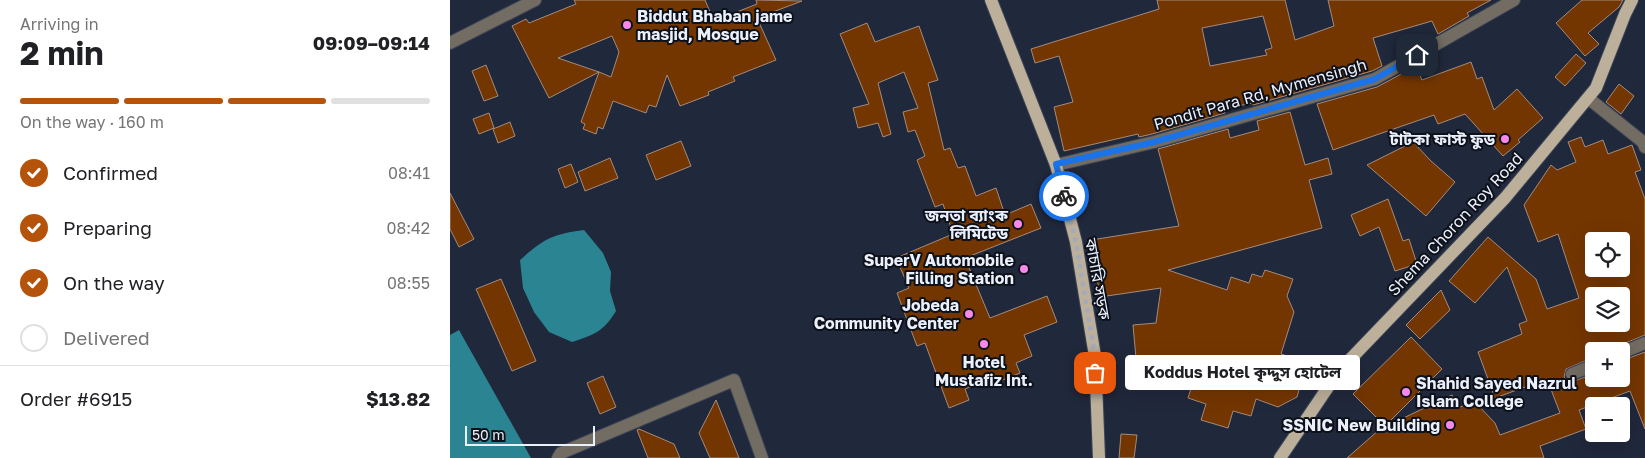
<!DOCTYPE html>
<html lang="en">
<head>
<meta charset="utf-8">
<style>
  body { margin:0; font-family:"Golos Text","Noto Sans Bengali",sans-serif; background:#f2f2f2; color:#202124; height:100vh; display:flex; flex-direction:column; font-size:19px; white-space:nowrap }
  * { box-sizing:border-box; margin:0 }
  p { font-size:16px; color:#757577 }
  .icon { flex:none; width:28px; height:28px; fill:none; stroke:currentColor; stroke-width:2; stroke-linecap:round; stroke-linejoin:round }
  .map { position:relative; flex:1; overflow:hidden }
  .panel { display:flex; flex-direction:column; background:#fff; width:450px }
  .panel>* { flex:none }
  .buttons { position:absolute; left:1135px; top:232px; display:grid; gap:10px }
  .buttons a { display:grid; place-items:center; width:45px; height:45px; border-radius:5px; background:#fff; box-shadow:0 5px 20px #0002; font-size:25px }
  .scale { position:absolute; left:15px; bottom:12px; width:130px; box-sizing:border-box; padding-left:5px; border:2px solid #ebf0fd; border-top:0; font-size:14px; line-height:18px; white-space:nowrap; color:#ebf0fd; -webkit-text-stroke:4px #0d1119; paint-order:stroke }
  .pin { position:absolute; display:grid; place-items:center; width:42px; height:42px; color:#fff; margin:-21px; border-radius:10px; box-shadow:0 2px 8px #0006 }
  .courier { position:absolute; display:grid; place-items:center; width:50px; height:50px; margin:-25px; border:4px solid #1a73e8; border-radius:50%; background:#fff; color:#222; box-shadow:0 1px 6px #0007 }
  .bubble { position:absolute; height:35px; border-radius:5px; background:#fff; box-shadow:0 5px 20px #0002; font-size:16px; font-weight:700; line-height:35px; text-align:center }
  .headline em { font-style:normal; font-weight:700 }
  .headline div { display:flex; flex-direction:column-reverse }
  .headline { display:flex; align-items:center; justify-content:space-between; height:85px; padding:0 20px }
  h1 { font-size:32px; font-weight:700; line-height:38px }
  .bar { display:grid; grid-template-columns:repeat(4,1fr); gap:8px 5px; align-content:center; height:60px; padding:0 20px }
  .bar i { height:6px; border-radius:4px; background:#e0e0e0 }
  .bar .active { background:#b45309 }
  .bar p { grid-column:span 4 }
  .line { display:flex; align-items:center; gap:12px; padding:0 20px; border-top:1px solid #e0e0e0 }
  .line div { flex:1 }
  ol { padding:0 20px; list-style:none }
  li { display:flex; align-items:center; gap:15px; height:55px }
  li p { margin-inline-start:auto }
  li .icon { padding:5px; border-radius:50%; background:#b45309; color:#fff; stroke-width:4 }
  li:last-child { color:#757577 }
  li i { width:28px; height:28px; border:2px solid #e0e0e0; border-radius:50% }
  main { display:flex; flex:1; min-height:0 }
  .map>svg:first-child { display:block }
  .water { fill:#2b8492 }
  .building { fill:#743600; stroke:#a48b7c; fill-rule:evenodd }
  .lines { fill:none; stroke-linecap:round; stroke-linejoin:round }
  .minor-casing { stroke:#3c4456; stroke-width:14 }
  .major-casing { stroke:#3c4456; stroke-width:14 }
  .minor { stroke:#726c62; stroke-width:12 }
  .major { stroke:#bcb09b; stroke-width:12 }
  .done { stroke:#a4aab9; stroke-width:5; stroke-dasharray:0 9 }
  .route { stroke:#1a73e8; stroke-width:6 }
  .poi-dot { fill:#f888ea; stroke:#0d1119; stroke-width:2 }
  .labels { text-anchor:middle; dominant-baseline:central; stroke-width:4; stroke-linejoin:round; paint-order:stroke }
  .poi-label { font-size:16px; font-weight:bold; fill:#ebf0fd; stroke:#0d1119; text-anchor:end }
  .street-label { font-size:16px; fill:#ebf0fd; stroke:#0d1119 }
</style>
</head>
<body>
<main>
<section class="panel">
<div class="headline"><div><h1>2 min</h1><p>Arriving in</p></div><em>09:09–09:14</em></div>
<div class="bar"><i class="active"></i><i class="active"></i><i class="active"></i><i></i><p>On the way · 160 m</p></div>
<ol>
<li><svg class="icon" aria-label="check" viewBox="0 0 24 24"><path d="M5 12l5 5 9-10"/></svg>Confirmed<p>08:41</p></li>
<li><svg class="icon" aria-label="check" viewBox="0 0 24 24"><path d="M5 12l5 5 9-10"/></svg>Preparing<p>08:42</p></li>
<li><svg class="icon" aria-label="check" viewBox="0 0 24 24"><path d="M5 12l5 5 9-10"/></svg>On the way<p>08:55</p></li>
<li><i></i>Delivered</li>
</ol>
<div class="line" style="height:65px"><div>Order #6915</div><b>$13.82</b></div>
</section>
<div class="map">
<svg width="1195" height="458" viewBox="0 0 1195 458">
  <rect width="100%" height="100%" fill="#20283b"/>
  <!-- water -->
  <path class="water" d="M134,230l19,23 8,19 -1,19 6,20c-12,20 -22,24 -44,31l-23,-10 -15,-20 -11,-24 -3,-28c24,-21 32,-26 64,-30z
    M9,330l72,128h-81v-123z"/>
  <!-- building -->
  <path class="building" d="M124,0h131l9,21 43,-17 -1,-4 46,1 -45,17 19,42 -43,17 2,4 -27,11 1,3 -29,11 -13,-31 -11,32 -7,-2 -3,8 -33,-12 -10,28 -5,-2 -2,7 -13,-5 2,-5 -4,-2 18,-50 12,5 8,-25 -7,-16 -54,22 41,14 -50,26 -37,-72 14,-7 3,4 47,-19z
    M707,0h128l10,40 39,-14 -6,-26h163l-24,13 2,3 -31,18 -6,-13 -59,17 9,28 -10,5 -119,34 -1,-2 -28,6 1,4 -73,21 -13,3 -1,-3 -74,17 -10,-44 19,-5 -14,-46 -24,7 -4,-14 128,-40zM813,16l9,32 -7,2 2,5 -57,11 -8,-38z
    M1132,0h41l-4,7 -31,26 11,11 -14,12 -29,-33z
    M417,23l8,19 44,-16 19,54 -10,3 16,67 6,-2 8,20 7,-2 11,30 20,-8 9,27 26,-11 10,24 -76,30 25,60 57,-22 10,26 -33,13 8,21 -16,7 4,10 -20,8 -2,-5 -33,13 4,11 -20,8 -24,-65 -8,3 -20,-53 12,-5 -13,-30 57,-24 -10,-30 -8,3 -18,-47 8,-4 -10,-26 -7,2 -5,-20 15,-4 -14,-36 -26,11 13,51 -8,3 -5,-14 -20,5 -5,-20 16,-4 -29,-70z
    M1126,54l10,9 -21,23 -10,-9z
    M1021,62l6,17 5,-2 12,33 23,-21 26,29 -25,22 2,2 -17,14 -38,-42 -27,10 -4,-9 -101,35 -16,-46 60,-17 39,-21 6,14z
    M36,65l12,31 -14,5 -12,-30z
    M1169,84l15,12 -13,18 -15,-12z
    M840,112l15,53 23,-7 4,16 -23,6 13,48 -154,42 59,20 4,-13 18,6 3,-9 10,3 3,-7 28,9 -6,17 7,16 -13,42 26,8 -10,35 -19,10 -22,-8 -5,17 -18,-5 -5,17 -27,-8 5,-16 -18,-6 6,-19 -17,-5 -10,-18 -31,2 -3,-33 23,-2 5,-35 -61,9 -9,-57 88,-14 -21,-77 70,-20 2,9 29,-8 -2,-9z
    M39,113l5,15 -15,6 -6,-15z
    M60,122l5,14 -17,7 -5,-14z
    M1131,137l4,10 18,-7 5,14 24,-9 9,25 -6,2 10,27v136l-27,11 -5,5h-19v6l-28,12 -2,8 3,3 4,2 23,-8v5h27v-18l24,-9v77l-15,-38 -51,19 7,19 -46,17 4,12h-197l33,-29 72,-34 6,13 16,-7 21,22 5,12 60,-22 -13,-34 -52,19 -17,-46 44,-18 -3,-10 8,-3 -20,-54 -32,36 -26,-22 39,-44 48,42 11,30 32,-11 -21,-64 -20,8 -14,-37 27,-40 6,5 19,-8 -8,-20zM1144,241h27v28h-27zM1144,296h27v16l5,12h-32z
    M231,141l10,25 -35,14 -10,-25z
    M963,142l18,19 24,21 -29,34 -59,-51z
    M160,158l8,20 -33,13 -7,-19z
    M121,164l7,18 -13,6 -7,-19z
    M0,193l24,46 -15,8 -9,-18z
    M938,199l15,42 6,-2 8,25 -22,7 -16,-44 -19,9 -9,-21z
    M51,279l35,82 -24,10 -36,-82z
    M991,290l9,20 -30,29 -14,-14z
    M961,337l31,32 -57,57 -32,-32z
    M153,376l13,31 -16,7 -13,-31z
    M266,400l23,58h-29l-11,-25z
    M189,429l35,15 6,14h-32l-11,-28z
    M671,434l16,1 -3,23h-15z"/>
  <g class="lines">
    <defs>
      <path id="minor" d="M0,43l85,-43
        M1138,98l55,44 2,5
        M606,165l98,-23 221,-63 139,-79
        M1171,353l24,-10
        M1122,374l22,-9
        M108,458l3,-5 173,-73 28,78"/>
      <path id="major" d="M541,0l65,165 20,77 19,114 4,102
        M830,458l59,-87 166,-173 91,-110 29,-74 7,-14"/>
    </defs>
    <!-- minor casing -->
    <use href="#minor" class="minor-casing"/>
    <!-- major casing -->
    <use href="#major" class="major-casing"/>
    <!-- minor -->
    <use href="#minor" class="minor"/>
    <!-- major -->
    <use href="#major" class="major"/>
  </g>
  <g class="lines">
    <!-- done -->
    <path class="done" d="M614,196l12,46 19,114v17"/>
    <!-- route -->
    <path class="route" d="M614,196l-8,-32 98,-22 221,-63 42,-24"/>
  </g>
  <!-- markers -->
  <g class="poi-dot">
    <circle cx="177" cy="25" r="5"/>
    <circle cx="1055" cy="139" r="5"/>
    <circle cx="568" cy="224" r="5"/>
    <circle cx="574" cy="269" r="5"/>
    <circle cx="519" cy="314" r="5"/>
    <circle cx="534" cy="344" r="5"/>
    <circle cx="956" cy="392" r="5"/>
    <circle cx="1000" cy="425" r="5"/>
  </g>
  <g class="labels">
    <!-- poi labels -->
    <g class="poi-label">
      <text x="187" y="16" text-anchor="start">Biddut Bhaban jame<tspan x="187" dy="18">masjid, Mosque</tspan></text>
      <text x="1045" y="139">টাটকা ফাস্ট ফুড</text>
      <text x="558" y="215">জনতা ব্যাংক<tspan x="558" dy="18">লিমিটেড</tspan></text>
      <text x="564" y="260">SuperV Automobile<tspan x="564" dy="18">Filling Station</tspan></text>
      <text x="509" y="305">Jobeda<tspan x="509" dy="18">Community Center</tspan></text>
      <text x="534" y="362" text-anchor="middle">Hotel<tspan x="534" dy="18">Mustafiz Int.</tspan></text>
      <text x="966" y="383" text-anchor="start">Shahid Sayed Nazrul<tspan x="966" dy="18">Islam College</tspan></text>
      <text x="990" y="425">SSNIC New Building</text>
    </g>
    <!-- street labels -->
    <g class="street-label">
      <text transform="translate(810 94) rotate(-16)">Pondit Para Rd, Mymensingh</text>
      <text transform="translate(1005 224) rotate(-47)">Shema Choron Roy Road</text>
      <text transform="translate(648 279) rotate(80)">কাচারি সড়ক</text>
    </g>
  </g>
</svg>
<div class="buttons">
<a><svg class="icon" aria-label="locate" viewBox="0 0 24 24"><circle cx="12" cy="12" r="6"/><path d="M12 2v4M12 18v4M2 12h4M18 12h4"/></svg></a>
<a><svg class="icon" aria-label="layers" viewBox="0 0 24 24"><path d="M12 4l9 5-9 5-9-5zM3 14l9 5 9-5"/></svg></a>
<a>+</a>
<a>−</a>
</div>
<div class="scale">50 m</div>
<div class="pin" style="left:645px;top:373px;background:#ea580c"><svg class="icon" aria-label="bag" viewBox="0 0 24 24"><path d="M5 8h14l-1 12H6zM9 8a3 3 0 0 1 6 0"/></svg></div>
<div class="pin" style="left:967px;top:55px;background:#1f2937"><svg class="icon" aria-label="home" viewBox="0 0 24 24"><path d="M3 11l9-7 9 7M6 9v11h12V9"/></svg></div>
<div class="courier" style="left:614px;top:196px"><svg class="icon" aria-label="bike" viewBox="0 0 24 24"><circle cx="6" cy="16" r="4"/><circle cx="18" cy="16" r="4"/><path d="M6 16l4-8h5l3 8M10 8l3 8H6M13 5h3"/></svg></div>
<div class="bubble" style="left:675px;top:355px;width:235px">Koddus Hotel কৃদ্দুস হোটেল</div>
</div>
</main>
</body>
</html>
